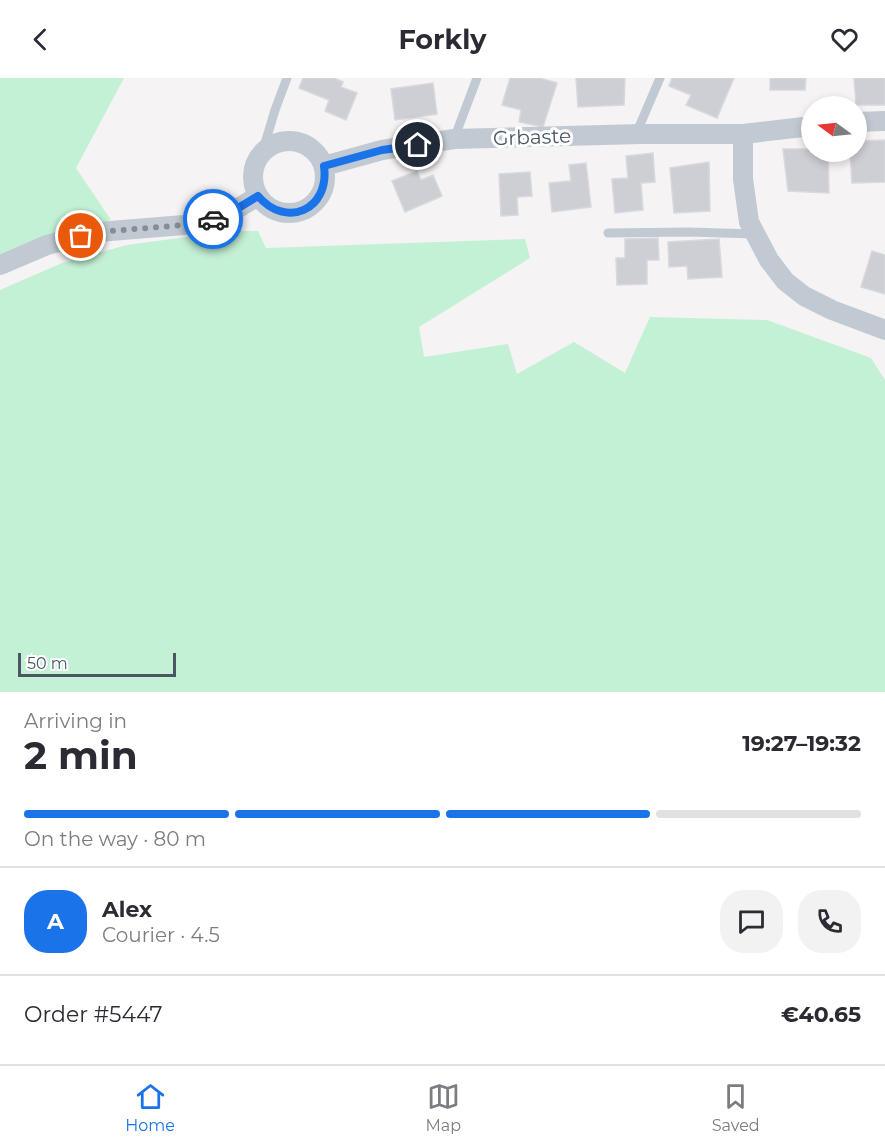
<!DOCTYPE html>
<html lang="en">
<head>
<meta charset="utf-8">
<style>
  body { margin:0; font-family:Montserrat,sans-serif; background:#f2f2f3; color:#2b2b33; height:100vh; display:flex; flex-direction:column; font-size:22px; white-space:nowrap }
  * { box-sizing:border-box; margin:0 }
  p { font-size:20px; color:#7c7c81 }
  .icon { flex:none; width:33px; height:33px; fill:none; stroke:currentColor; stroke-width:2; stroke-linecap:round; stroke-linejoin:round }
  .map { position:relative; height:614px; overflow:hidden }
  .sheet { display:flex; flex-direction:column; background:#fff; flex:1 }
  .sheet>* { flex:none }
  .needle { width:39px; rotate:285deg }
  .tools { position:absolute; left:801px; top:18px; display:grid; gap:12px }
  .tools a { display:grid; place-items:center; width:66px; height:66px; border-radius:50%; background:#fff; box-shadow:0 3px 9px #0003; font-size:30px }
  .scale { position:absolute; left:18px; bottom:15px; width:158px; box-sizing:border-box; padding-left:6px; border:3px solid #4a5661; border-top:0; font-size:16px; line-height:21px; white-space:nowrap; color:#4a5661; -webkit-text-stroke:4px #fff; paint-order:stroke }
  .pin { position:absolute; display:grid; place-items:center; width:51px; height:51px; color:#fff; margin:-26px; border:3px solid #fff; border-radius:50%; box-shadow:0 2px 6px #0007 }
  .courier { position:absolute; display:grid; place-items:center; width:60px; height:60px; margin:-30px; border:4px solid #1a73e8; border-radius:50%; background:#fff; color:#222; box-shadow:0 2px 8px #0007 }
  .overview em { font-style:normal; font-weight:700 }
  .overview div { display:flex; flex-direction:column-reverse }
  .overview { display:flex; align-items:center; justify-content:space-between; height:102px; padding:0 24px }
  h1 { font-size:39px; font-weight:700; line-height:45px }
  .bar { display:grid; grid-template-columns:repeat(4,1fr); gap:9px 6px; align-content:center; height:72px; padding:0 24px }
  .bar i { height:8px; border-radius:4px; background:#e1e1e2 }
  .bar .current { background:#1a73e8 }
  .bar p { grid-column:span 4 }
  .line { display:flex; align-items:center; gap:15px; padding:0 24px; border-top:2px solid #e1e1e2 }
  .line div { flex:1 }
  .round { display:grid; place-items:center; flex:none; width:63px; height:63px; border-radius:24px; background:#f2f2f3 }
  header { display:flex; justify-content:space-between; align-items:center; height:78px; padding:0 24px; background:#fff; font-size:27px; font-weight:700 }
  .tab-bar { display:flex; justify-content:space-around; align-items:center; height:84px; border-top:2px solid #e1e1e2; background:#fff; font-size:16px; color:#7c7c81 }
  .tab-bar a { display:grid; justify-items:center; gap:3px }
  .tab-bar .current { color:#1a73e8 }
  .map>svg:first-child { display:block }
  .green { fill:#c3f1d5 }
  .building { fill:#cdcfd5; stroke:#d7d9de; stroke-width:1.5 }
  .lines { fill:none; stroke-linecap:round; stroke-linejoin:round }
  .service { stroke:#c1cad2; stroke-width:9 }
  .minor { stroke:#c1cad2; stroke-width:20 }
  .done { stroke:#868d94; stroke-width:6; stroke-dasharray:0 10.8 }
  .route { stroke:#1a73e8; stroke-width:8 }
  .labels { text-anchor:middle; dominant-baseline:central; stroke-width:6; stroke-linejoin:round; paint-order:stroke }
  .street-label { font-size:20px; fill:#4a5661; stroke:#fff }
</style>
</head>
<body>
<header><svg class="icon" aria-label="back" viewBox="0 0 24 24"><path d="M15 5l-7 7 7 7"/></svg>Forkly<svg class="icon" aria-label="heart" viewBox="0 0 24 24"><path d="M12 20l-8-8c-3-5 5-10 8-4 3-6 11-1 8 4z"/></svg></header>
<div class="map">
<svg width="885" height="614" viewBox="0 0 885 614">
  <rect width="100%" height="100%" fill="#f5f3f3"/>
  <!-- green -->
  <path class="green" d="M0,0h124l-48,90 35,52 -73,19 -38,15z
    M231,153h27l8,17 259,-9 5,19 -111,69 5,30 84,-13 9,30 57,-32 51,31 25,-56 117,3 104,38 14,22v312h-885v-402l62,-27 65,-18z"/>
  <!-- building -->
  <path class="building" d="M303,0h31l9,4 -2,5 16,6 -11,27 -21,-9 4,-11 -30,-12z
    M510,0h30l17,5 -14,44 -24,-5 2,-12 -19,-5z
    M576,0h49l-1,27 -46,2z
    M672,0h62l-17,40 -31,-13 5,-10 -22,-9z
    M770,0h36l-1,12h-35z
    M854,0h31v27h-29z
    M433,5l4,31 -42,6 -4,-31z
    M885,62v42l-33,1 -2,-31h6v-11z
    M783,71h29v3h16l1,41 -41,-2z
    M653,75l2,29 -14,1 2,27 -28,3 -3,-34 16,-1 -2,-22z
    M709,84l1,49 -36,2 -4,-45z
    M586,85l5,44 -39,5 -3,-29 22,-2 -2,-16z
    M417,93l4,9 12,-5 9,21 -37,16 -13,-31z
    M530,94l2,24 -15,1 1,18 -17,1 -2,-42z
    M658,160l1,22h-12v24l-30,1 -1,-27h9v-19z
    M719,161l3,38 -34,2 -1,-13 -18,1 -1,-25z
    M872,173l13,4v39l-24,-7z"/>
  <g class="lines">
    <!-- service -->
    <path class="service" d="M636,56l24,-56
      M454,61l23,-61
      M263,72l12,-40 12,-32
      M608,155l81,-1 66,2"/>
    <!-- minor -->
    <path class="minor" d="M856,44l29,-1
      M743,56v45l6,43 20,38 16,21 19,15 28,14 53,20
      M253 99a36 36 0 1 1 72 0a36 36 0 1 1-72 0Z
      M324,88l58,-16 72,-11 187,-5h102l69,-8
      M0,187l47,-20 51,-13 86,-7 41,-9 33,-20"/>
  </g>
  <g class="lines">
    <!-- done -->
    <path class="done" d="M81,158l18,-4 85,-7 29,-6"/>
    <!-- route -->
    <path class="route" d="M213,141l12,-3 33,-20c28,33 72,14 66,-30l58,-16 36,-5"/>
  </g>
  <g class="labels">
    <!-- street labels -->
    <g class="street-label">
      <text transform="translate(532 59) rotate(-2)">Grbaste</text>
    </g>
  </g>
</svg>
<div class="tools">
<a><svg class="needle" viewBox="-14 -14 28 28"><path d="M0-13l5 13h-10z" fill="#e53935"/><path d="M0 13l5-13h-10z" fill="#7c7c81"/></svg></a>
</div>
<div class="scale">50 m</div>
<div class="pin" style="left:81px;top:158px;background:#ea580c"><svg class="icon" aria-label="bag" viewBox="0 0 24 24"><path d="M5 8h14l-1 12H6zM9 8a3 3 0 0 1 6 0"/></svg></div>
<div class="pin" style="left:418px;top:67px;background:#1f2937"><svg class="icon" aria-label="home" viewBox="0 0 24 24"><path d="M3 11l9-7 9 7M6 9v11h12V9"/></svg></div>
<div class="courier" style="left:213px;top:141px"><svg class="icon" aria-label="car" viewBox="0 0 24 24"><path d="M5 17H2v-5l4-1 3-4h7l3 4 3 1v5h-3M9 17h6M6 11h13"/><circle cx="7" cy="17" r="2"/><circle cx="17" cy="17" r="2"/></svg></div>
</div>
<section class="sheet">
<div class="overview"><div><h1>2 min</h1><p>Arriving in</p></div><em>19:27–19:32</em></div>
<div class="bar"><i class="current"></i><i class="current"></i><i class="current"></i><i></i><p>On the way · 80 m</p></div>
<div class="line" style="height:108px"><b class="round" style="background:#1a73e8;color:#fff">A</b><div><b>Alex</b><p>Courier · 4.5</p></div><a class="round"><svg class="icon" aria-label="chat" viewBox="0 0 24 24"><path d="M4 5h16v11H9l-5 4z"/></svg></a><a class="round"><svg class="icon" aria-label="phone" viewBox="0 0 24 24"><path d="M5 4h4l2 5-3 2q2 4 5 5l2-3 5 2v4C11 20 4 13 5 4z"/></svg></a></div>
<div class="line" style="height:78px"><div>Order #5447</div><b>€40.65</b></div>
</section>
<nav class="tab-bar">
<a class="current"><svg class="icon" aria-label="home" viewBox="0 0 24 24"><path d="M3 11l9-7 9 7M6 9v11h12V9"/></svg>Home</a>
<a><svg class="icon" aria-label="map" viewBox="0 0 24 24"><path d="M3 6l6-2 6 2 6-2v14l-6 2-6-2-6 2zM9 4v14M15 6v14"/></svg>Map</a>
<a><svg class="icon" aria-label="saved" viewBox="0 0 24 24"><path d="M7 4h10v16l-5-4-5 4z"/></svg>Saved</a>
</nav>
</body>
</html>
